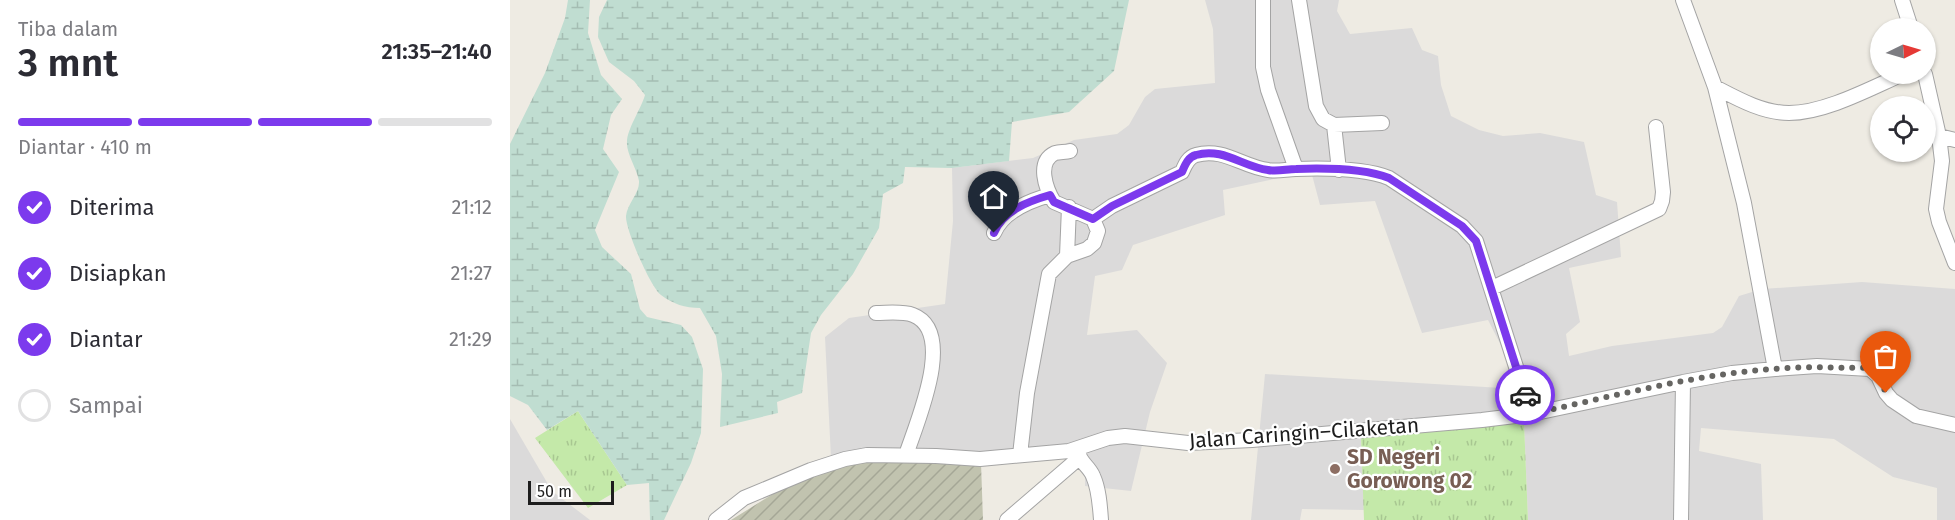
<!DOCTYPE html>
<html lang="id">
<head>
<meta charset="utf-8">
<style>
  body { margin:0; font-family:"Fira Sans",sans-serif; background:#f7f7f7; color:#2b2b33; height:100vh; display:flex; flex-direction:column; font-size:22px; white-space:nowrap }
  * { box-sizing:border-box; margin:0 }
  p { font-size:20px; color:#7c7c81 }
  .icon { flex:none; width:33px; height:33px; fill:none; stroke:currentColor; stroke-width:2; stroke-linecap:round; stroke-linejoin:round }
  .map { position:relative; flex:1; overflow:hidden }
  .side { display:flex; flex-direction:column; background:#fff; width:510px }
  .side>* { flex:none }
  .needle { width:39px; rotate:85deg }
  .buttons { position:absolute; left:1360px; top:18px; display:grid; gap:12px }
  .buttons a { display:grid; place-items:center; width:66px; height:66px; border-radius:50%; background:#fff; box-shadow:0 2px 4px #0004; font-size:30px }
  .scale { position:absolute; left:18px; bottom:15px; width:86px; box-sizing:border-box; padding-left:6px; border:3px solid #1d1d1d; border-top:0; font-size:16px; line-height:21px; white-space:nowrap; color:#1d1d1d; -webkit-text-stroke:4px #fff; paint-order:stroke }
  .pin { position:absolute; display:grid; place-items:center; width:51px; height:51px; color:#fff; margin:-62px -26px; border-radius:50% 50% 50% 0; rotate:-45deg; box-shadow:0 0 6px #0007 }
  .pin .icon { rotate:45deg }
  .courier { position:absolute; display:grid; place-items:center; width:60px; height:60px; margin:-30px; border:4px solid #7c3aed; border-radius:50%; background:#fff; color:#222; box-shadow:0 2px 8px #0007 }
  .headline em { font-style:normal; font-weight:600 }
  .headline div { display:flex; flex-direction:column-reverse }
  .headline { display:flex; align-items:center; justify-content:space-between; height:102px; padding:0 18px }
  h1 { font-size:39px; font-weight:600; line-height:45px }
  .bar { display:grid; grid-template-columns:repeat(4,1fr); gap:9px 6px; align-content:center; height:72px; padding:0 18px }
  .bar i { height:8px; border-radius:4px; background:#e1e1e2 }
  .bar .selected { background:#7c3aed }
  .bar p { grid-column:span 4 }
  ol { padding:0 18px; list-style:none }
  li { display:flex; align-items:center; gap:18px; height:66px }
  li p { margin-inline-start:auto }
  li .icon { padding:6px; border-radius:50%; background:#7c3aed; color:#fff; stroke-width:4 }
  li:last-child { color:#7c7c81 }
  li i { width:33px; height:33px; border:3px solid #e1e1e2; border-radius:50% }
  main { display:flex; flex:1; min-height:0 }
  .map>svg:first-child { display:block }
  .residential { fill:#dbdada }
  .construction { fill:url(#construction-furrows) }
  .grass { fill:url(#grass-tufts) }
  .wetland { fill:url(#wetland-marsh) }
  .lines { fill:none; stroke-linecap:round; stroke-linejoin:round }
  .minor-casing { stroke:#a4a4a4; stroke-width:16 }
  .minor { stroke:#fff; stroke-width:14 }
  .done { stroke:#666562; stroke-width:6; stroke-dasharray:0 10.8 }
  .route { stroke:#7c3aed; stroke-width:8 }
  .education-dot { fill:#8d6e63; stroke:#fff; stroke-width:2 }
  .labels { text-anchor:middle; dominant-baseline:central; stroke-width:4.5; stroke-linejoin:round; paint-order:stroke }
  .street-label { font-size:21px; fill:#1d1d1d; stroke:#fff }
  .education-label { font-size:21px; font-weight:bold; fill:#785e54; stroke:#fff; text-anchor:start }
</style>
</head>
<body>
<main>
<section class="side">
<div class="headline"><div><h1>3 mnt</h1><p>Tiba dalam</p></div><em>21:35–21:40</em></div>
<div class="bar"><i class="selected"></i><i class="selected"></i><i class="selected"></i><i></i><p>Diantar · 410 m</p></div>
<ol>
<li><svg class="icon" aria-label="check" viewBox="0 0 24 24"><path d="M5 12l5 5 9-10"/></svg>Diterima<p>21:12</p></li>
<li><svg class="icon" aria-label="check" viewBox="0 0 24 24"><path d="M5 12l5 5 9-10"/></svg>Disiapkan<p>21:27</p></li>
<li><svg class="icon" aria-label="check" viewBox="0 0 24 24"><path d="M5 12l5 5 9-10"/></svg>Diantar<p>21:29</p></li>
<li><i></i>Sampai</li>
</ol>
</section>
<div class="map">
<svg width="1445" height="520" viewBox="0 0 1445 520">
  <defs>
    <pattern id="construction-furrows" width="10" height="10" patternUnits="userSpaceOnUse" patternTransform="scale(1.5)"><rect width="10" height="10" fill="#c1c3af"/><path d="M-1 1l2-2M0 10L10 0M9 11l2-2" fill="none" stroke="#a5a796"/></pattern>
    <pattern id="grass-tufts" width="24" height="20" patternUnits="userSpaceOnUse" patternTransform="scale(1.5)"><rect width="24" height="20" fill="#c4e9a9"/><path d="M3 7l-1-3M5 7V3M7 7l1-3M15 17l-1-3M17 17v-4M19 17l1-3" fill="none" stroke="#a8c791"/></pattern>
    <pattern id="wetland-marsh" width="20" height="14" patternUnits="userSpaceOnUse" patternTransform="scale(1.5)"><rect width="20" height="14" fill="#c0ddd1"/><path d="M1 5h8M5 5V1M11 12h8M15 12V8" fill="none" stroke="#a5bdb3"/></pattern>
  </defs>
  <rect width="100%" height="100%" fill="#eeebe3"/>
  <!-- residential -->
  <path class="residential" d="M695,0h134l-2,11 13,23 62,-6 10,22 16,6 3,29 10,31 28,14 24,6 37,-3 44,9 12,53 21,7 4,55 -52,11 11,54 -14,12 3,22 43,-10 101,-13 9,-6 17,-31 23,-7 100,-7 93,7v231h-18v-32l-44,-11 -59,-38 -133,-11 -2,23 62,13 2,56h-235l-4,-98 -163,16 3,72 -62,-1 -2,11h-49l14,-146 254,15 -6,-20 -25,-49 -66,13 -47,-132 -55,4 -9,-34 -88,19 2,25 -92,30 -11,25 -27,6 -8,59 50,-5 30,33 -17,49 -19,79 -46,-5v-29l-104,6h-114l-36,-5 -6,-121 24,-19 96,-14 8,-83 -1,-53 81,-10 41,-18 43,-6 12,-9 16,-28 10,-8 60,-6 -2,-54z
    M0,419l42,72 38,29h-80z"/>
  <!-- construction -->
  <path class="construction" d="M321,458l36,5h114l2,57h-252z"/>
  <!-- grass -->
  <path class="grass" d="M68,411l49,74 -39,23 -53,-70z
    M1014,422l4,98h-164l-3,-82z"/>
  <!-- wetland -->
  <path class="wetland" d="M58,0h22l-2,33 13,42 21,24 -11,16 -8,34 16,23 -24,58 7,17 29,27 9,35 7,8 34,8 11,12 11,32 -2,64 -10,30 -27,57h-14l-1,-37 -22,2 -49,-74 -31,19 -19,-25 -18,-9v-252l35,-71 20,-55z
    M97,0h522l-15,71 -45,41 -57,10 -3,39 -57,7 -47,-1 -2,16 -20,11 -4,34 -26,46 -32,41 -10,18 -9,60 -25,9 1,11 -58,14 2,-53 -6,-38 -16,-28c-15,0 -27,-4 -39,-13 -10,-7 -36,-66 -35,-79 1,-12 14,-23 13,-35 -2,-12 -13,-28 -12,-39 0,-13 14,-33 18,-47l-11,-14 -25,-19 -11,-25 1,-20z"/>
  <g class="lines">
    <defs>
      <path id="minor" d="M753,0v67l5,23 28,79
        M789,0l17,106 7,13 11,6 48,-2
        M1173,0l32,87 29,116 31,166
        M1392,0l9,28
        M1415,74l14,62 3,25 -6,48 3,13 16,41
        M1205,87c23,12 48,26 74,26 36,0 82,-25 114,-39
        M824,125l5,45
        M1429,136l16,4
        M583,219l19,-13 70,-34c3,-7 6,-15 14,-17 27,-8 47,12 72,15 9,2 19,-1 28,-1 28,-1 68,-1 93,9l73,48 14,15 55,173
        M484,233c9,-22 35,-32 56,-38
        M557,256l2,-49
        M982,288l167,-79 3,-8 1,-9 -7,-65
        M366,313c12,0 26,-2 37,2 44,17 3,109 -7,140
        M568,451c1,11 11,15 15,25 6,13 7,30 8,44
        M510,455l7,-62 22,-119 18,-18 20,-7 7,-6 4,-12 -5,-12 -39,-17c-8,-13 -18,-40 1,-49 5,-1 11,-1 15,-2
        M206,520l28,-22 67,-28 34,-11 22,-4 69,1 44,3 89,-8 39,-13 17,-2 63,7 64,-3 230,-20 49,-6 152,-32 49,-9 43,-4 42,-3 53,3 8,7 8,17 6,7 24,16 39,9
        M497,520l72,-62
        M1171,520l2,-138"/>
    </defs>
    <!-- minor casing -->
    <use href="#minor" class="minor-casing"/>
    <!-- minor -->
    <use href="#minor" class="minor"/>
  </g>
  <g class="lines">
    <!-- done -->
    <path class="done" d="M1015,395l6,19c102,-22 208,-52 313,-46 8,0 21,-2 27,2 9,5 11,15 15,23"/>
    <!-- route -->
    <path class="route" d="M484,233c8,-22 35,-32 56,-38l4,7 39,17 19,-13 70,-34c3,-7 6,-15 14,-17 27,-8 47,12 72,15 9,2 19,-1 28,-1 28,-1 67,-1 93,9l73,48 14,15 49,154"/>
  </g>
  <!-- markers -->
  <circle class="education-dot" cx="825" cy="469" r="6"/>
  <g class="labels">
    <!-- street labels -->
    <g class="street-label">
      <text transform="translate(794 433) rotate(-4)">Jalan Caringin–Cilaketan</text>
    </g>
    <!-- education labels -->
    <g class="education-label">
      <text x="837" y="457">SD Negeri<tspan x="837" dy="24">Gorowong 02</tspan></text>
    </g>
  </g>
</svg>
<div class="buttons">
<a><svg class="needle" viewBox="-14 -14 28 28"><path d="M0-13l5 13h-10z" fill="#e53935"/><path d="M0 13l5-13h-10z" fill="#7c7c81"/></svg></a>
<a><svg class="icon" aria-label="locate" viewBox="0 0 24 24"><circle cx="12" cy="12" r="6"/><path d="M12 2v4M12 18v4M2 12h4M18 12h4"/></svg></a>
</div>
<div class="scale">50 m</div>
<div class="pin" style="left:1376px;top:393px;background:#ea580c"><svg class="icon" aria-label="bag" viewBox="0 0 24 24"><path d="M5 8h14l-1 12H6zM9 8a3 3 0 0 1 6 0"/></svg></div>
<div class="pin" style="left:484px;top:233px;background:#1f2937"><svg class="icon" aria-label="home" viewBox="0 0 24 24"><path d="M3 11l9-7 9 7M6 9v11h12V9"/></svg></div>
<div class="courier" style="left:1015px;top:395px"><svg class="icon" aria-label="car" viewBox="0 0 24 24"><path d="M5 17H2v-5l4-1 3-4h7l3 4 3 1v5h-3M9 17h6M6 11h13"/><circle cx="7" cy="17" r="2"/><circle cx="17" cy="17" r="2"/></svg></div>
</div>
</main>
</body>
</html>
